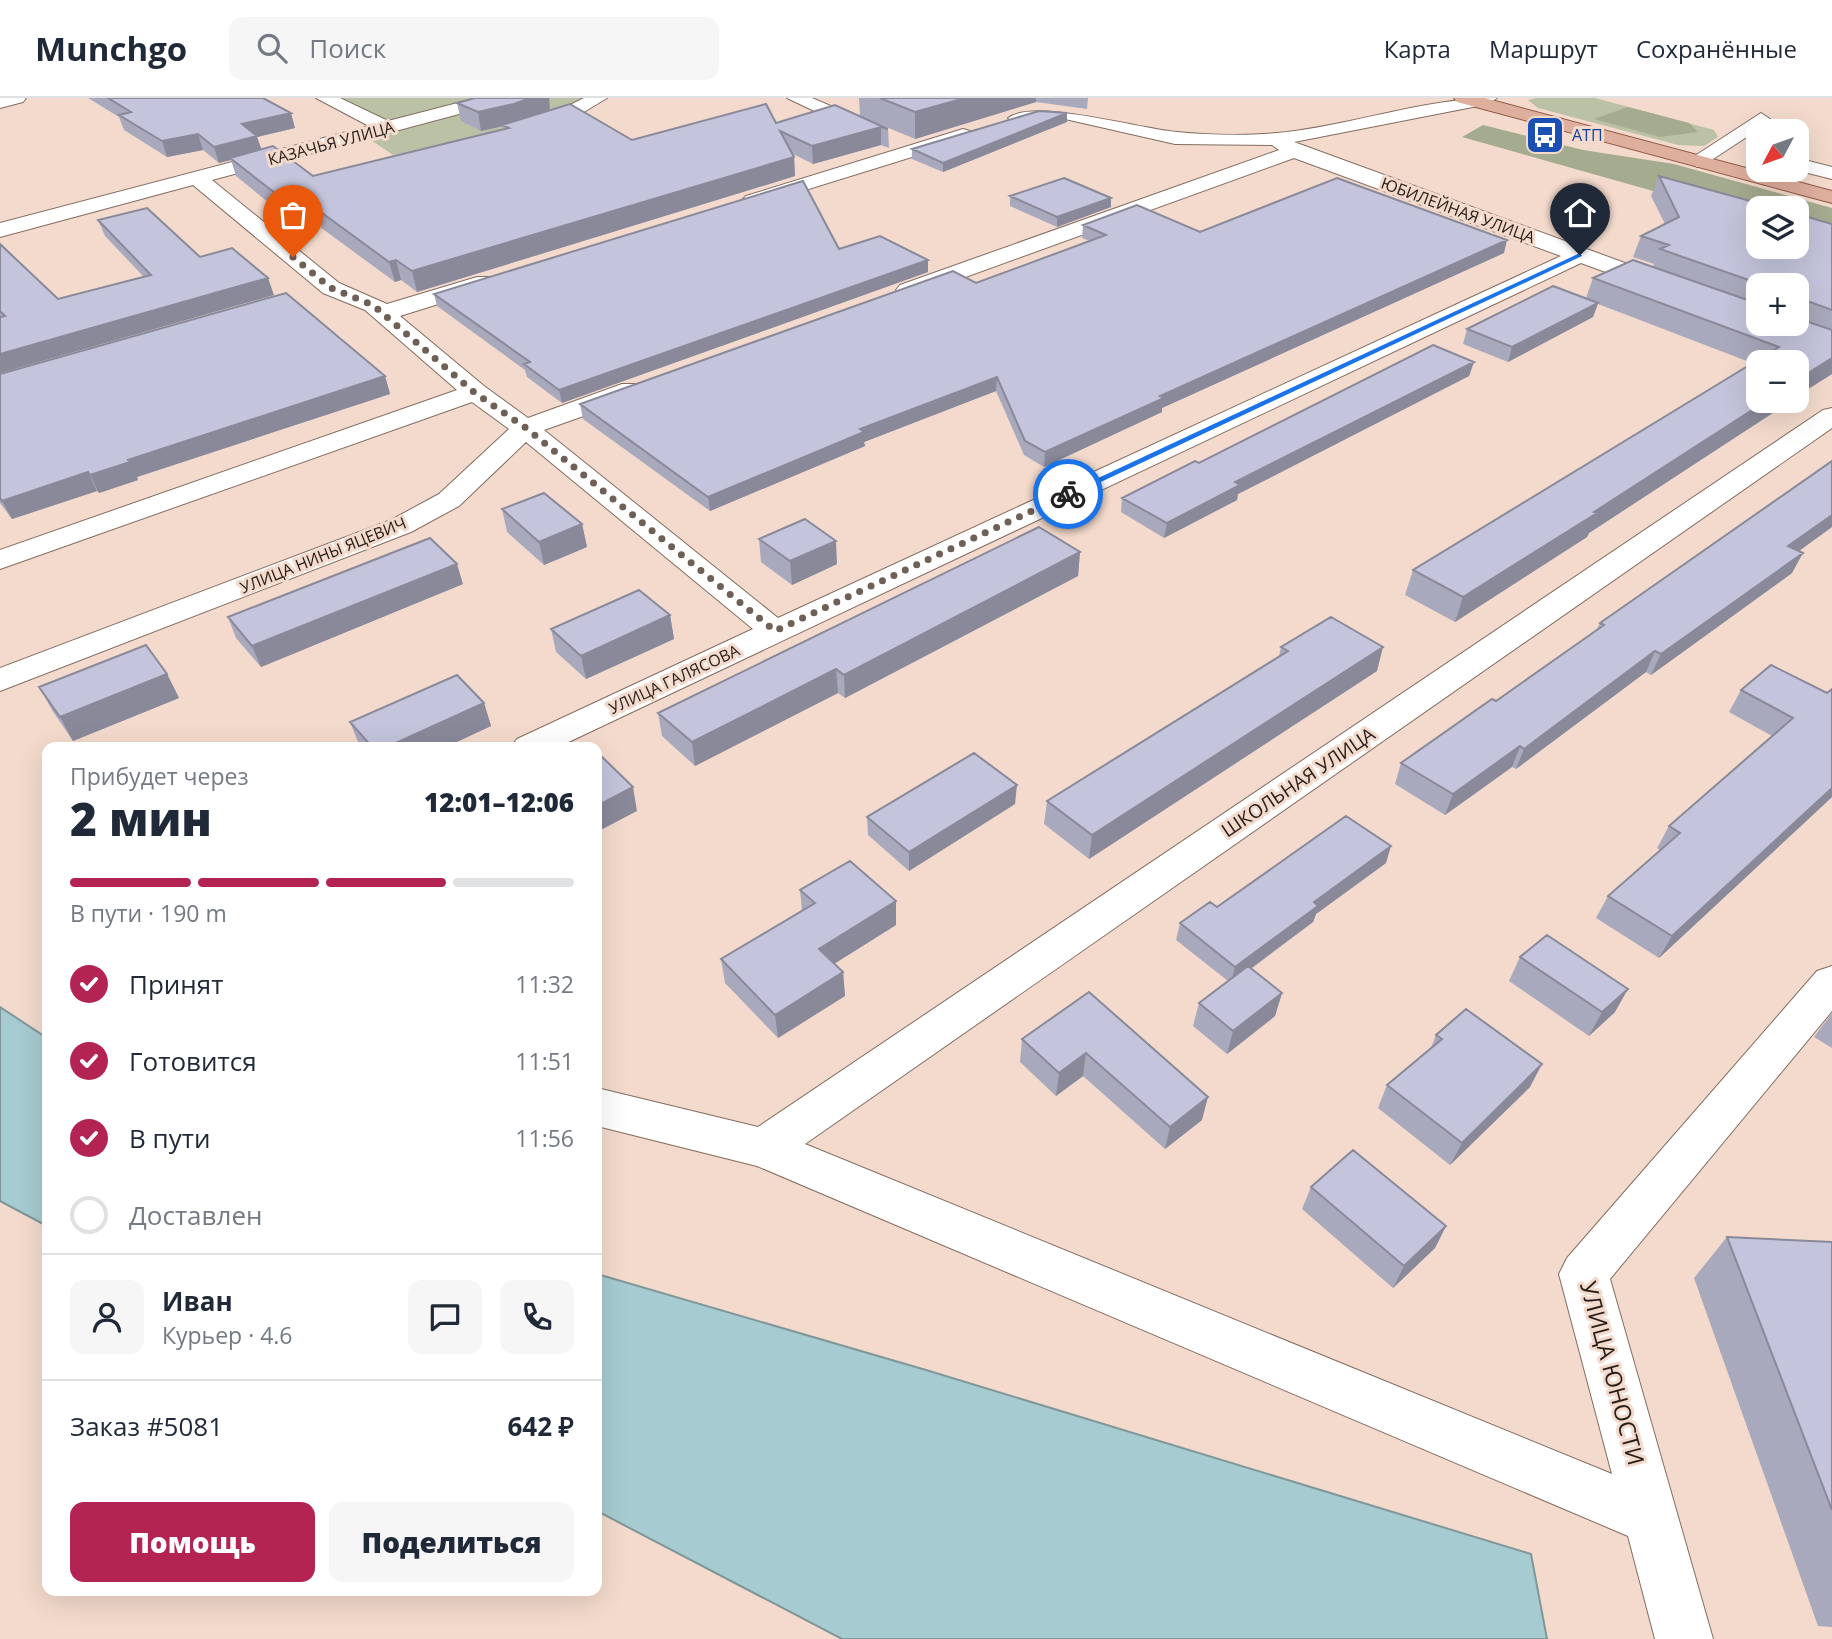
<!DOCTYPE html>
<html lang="ru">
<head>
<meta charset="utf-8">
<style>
  body { margin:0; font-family:"Open Sans",sans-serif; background:#f6f6f7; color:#1f2937; height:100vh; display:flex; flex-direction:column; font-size:26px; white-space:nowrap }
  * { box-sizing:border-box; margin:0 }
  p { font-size:23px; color:#747a83 }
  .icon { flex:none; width:38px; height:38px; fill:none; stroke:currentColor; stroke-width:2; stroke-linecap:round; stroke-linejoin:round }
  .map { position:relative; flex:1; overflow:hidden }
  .sheet { position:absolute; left:42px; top:644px; width:560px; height:854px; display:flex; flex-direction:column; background:#fff; border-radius:14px; box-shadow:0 7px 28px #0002 }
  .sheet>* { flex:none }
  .needle { width:46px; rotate:229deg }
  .fabs { position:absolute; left:1746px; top:21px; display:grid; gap:14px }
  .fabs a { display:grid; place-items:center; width:63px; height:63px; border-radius:14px; background:#fff; box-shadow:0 7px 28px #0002; font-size:35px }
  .pin { position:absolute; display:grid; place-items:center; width:60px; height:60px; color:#fff; margin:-72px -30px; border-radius:50% 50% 50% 0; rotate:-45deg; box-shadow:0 0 7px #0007 }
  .pin .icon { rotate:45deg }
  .courier { position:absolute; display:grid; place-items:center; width:70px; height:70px; margin:-35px; border:5px solid #1a73e8; border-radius:50%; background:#fff; color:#222; box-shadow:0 2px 9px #0007 }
  .head em { font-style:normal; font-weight:800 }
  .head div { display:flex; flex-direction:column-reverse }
  .head { display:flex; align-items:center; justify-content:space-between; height:119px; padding:0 28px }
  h1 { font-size:46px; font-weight:800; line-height:52px }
  .bar { display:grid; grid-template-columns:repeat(4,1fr); gap:10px 7px; align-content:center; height:84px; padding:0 28px }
  .bar i { height:9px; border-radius:5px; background:#e0e1e3 }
  .bar .on { background:#b42453 }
  .bar p { grid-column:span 4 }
  .line { display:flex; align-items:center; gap:18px; padding:0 28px; border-top:2px solid #e0e1e3 }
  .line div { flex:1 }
  .round { display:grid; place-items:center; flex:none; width:74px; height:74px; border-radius:14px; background:#f6f6f7 }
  ol { padding:0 28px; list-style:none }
  li { display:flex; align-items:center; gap:21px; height:77px }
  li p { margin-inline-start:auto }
  li .icon { padding:7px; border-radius:50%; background:#b42453; color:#fff; stroke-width:4 }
  li:last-child { color:#747a83 }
  li i { width:38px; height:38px; border:4px solid #e0e1e3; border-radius:50% }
  .button { display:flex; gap:14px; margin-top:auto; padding:14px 28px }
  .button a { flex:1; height:80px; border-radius:14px; background:#b42453; color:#fff; font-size:28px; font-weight:800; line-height:80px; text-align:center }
  .button a+a { background:#f6f6f7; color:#1f2937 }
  header { display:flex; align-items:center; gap:42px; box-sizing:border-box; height:98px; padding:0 35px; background:#fff; border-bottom:2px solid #e0e1e3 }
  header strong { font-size:33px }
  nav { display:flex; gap:38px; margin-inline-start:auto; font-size:24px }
  .search { width:490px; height:63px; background:#f6f6f7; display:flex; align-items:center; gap:18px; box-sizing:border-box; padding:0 24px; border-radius:14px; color:#747a83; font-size:26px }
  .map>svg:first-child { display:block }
  .green { fill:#bbc1a4 }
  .forest { fill:#a5ab8e }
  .water { fill:#a6cbd1; stroke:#80979a; stroke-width:2 }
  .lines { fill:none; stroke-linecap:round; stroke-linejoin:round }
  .minor-casing { stroke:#836d61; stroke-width:2 }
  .major-casing { stroke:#905946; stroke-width:2 }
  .minor { fill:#fff; fill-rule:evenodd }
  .major { fill:#dfaf9e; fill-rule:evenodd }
  .wall { fill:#a9a9bd; fill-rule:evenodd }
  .shaded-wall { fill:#89899a }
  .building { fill:#c4c4dc; stroke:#89899a; stroke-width:2 }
  .route { fill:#1a73e8 }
  .done { stroke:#6e5f57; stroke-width:7; stroke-dasharray:0 12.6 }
  .labels { text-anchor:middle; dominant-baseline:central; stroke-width:6; stroke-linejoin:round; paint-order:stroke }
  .far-transit-label { font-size:16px; fill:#164399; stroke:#f3dacc; text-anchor:start }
  .far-street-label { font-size:16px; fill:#261d18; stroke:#f3dacc }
  .street-label { font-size:19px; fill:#261d18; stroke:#f3dacc }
  .near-street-label { font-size:23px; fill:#261d18; stroke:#f3dacc }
</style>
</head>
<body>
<header>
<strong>Munchgo</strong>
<div class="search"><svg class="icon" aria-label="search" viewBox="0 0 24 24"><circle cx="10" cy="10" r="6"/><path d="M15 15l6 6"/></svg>Поиск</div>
<nav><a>Карта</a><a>Маршрут</a><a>Сохранённые</a></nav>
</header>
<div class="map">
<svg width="1832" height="1541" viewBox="0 0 1832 1541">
  <rect width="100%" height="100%" fill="#f3dacc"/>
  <!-- green -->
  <path class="green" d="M339,0h145l-85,22h-16z
    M512,0h80l-43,20 -142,35 -14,2 -25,-17z
    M1536,0h59l119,32 4,7 -14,9 -26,-1 -140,-37 -10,-8z"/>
  <!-- forest -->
  <path class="forest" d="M1628,9l61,16 9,9 -38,5 -66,-18z
    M1483,27l100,25 91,14 158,44v33l-35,-9v-24h-38v13l-297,-84z"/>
  <!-- water -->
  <path class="water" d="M0,909l47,31v188l-47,-25z
    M597,1176l329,96 605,184 16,85h-705l-245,-128z"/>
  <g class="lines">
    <defs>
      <path id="minor" d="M0,0h26l-3,4 -23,6z
        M316,0h24l48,23 89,-23h30l-3,4 -292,78 127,103 48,21 90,-27h16l4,5 -4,5 -93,29 84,70 44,32 94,-34h18l4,6 -4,6 -96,34 234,188 783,-362 -267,-98 -378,137h-16l-4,-5 4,-5 379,-135 -7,-5 -97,-1 -110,-25 -26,-2 -22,7 -9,-6c25,-20 132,11 169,14 31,3 69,4 100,1 75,-7 145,-35 220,-35l-9,6 -194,38 465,170v12h9l-9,3 -9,-2 -169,-62 -1023,484h-47l6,-8 236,-110 -227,-187 -67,64 -48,26 -411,159v-23l391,-148 48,-26 70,-65 -37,-27 -472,167v-19l457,-160 -92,-80 -42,-17 -130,-108 -193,52v-14l369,-97z
        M584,0h23l-33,20 -45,14 -10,-6 3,-4 38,-12z
        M787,0h25l63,27 3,4 -10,6 -7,-2z
        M1761,15l9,6 -2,4 -64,42 -7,2 -10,-6z
        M963,31l7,2 3,4 -3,4 -210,65 -7,2 -11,-6 4,-4z
        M1797,60l35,9v12l-36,-9z
        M1832,310v20l-1027,716 807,330 -53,-200 8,-16 250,-287 15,-5v45l-222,268 103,360h-58l-27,-103 -871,-370 -160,-40v-38l161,39 1065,-717z"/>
      <path id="major" d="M1454,0h30l348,93v12l-375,-101z"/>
    </defs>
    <!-- minor casing -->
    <use href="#minor" class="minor-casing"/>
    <!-- major casing -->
    <use href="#major" class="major-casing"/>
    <!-- minor -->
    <use href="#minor" class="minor"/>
    <!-- major -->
    <use href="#major" class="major"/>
  </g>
  <!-- wall -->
  <path class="wall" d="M88,0h175l32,30 -38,9 4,12 52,27 190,-47v-3l-22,5 -20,-10 -4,-18 93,6 -8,3 90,28 144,-17 59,-18 53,24 1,19 -8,-3 -68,19 -20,-10 1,3 1,19 -378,116 -16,-12 -6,2 -90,-66 -15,4 -54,-44 -5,-16 -12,3 -16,-13 -36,7 -43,-27 -5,-13z
    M859,0h229l-1,11 -51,-7 -121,37 -55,-23z
    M1067,24l-124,50 -31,-13v-10z
    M1659,78l173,48v150l-35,22 -38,5h32l-202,132 -2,4 -132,85 -50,-27 8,-25 339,-207 -154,-59 -5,13 -85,45 -45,-18 4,-15 119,-31 7,-20 60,-11 1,-3 -21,-7 8,-21 24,-12 -14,-28zM1759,187h38v39h-38z
    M1010,98l101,11 -54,20 -47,-21z
    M98,122l102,37 74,38 -274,78v-129l58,55 86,-22 -39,-41z
    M1083,127l117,7 304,21 -342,155v4l-118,55 -20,-12 -28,-64 -132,51 1,4 -155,65 -127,-92 -3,-15 396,-121 114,-42 -8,-3z
    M839,151l89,23 -366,131 -35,-26 -2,-7 -88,-64 -3,-12z
    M1474,264l-5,14 -231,118 -1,6 -73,38 -43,-26 1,-14 77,-35z
    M0,276l385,2 5,18 -253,83 1,3 -39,13 -2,-2 -85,28 -12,-16z
    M502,411l80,15 5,23 -43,18 -37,-33z
    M1832,429l-33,24 -7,22 -141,102 -5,-3 -130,97 -4,-2 -67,48 -50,-31 6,-21 95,-62 100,-70 4,-8z
    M759,441l78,25 -45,21 -31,-23z
    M1080,454l-2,24 -233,122 -7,-5 -143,73 -33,-30 -4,-23z
    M463,486l-202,83 -25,-29 -8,-21z
    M670,517l4,24 -88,40 -30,-27 -5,-23z
    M1281,549l96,24 -288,188 -45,-35 3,-23 232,-145z
    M167,576l12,24 -106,43 -21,-31 -13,-23z
    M1832,591v108l-173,161 -63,-40 12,-22 52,-46 -3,-2 12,-22 103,-90 -43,-24 12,-22 86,3z
    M484,605l7,23 -45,21h-86l-10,-25z
    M1015,706l-106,67 -41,-36 -1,-18z
    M1386,765l-70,51 -3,8 -62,47 31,24 -7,23 -48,38 -34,-28 6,-23 29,-22 -52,-41 4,-17 37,-16z
    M800,792l96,11v24l-62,39 9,8 2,24 -67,42 -53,-55 -4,-24 81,-48z
    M1520,859l95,55 -26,24 -80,-55z
    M1089,894l113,128 -37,29 -82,-73 -27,20 -36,-34 2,-23z
    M1832,915v35l-18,-11z
    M1436,937l94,52 -80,78 -72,-57 9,-23 44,-37z
    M1311,1089l135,39 -11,22 -42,40 -91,-79z
    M1727,1139l105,5v385l-14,-1 -124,-348z"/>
  <!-- shaded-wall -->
  <path class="shaded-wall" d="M530,0h19l1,11 -33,13 -15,3 1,1 -22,5 -3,-19z
    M965,0h71v4l-121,37v-27z
    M291,15l4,15 -38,9 5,14 -32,7 1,2 -12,3 -5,-16 28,-23z
    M1067,15v9l-124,50v-9z
    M881,29v18l-68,19 -1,-18z
    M198,36l5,16 -36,7 -5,-16z
    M794,59l1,19 -378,116 -5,-21z
    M299,98l6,20 -15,4 -6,-20z
    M1111,100v9l-54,20v-10z
    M1507,142l-3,13 -342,155v4l-118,55 1,-15 115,-56z
    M396,162l5,20 -6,2 -6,-20z
    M928,162v12l-366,131 -3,-13z
    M268,180l6,17 -274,78v-19z
    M1598,205l-5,14 -85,45 4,-15z
    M1832,260v16l-35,22v-16z
    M1474,264l-5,14 -231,118 -1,6 -73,38 3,-15 68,-41z
    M385,278l5,18 -253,83 1,3 -39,13 -9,-18 38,-15z
    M997,279l-1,14 -132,51 1,4 -155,65 -2,-14 152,-68z
    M1766,303h25l-202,132 -2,4 -132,85 8,-25z
    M88,374l9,19 -85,28 -10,-18z
    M1832,417v12l-54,39 10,-20z
    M582,426l5,23 -43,18 -5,-23z
    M836,443l1,23 -45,21 -2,-24z
    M1080,454l-2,24 -233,122 -1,-23z
    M1803,455l-11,20 -141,102 10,-21z
    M457,466l6,20 -202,83 -9,-21z
    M670,517l4,24 -88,40 -5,-23z
    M1383,549l-6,24 -288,188 3,-24z
    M1655,553l-9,21 -130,97 8,-20z
    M836,571l2,24 -143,73 -3,-24z
    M167,576l12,24 -106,43 -13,-24z
    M484,605l7,23 -45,21h-59z
    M1520,648l-8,21 -67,48 8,-21z
    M1017,687l-2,19 -106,67v-19z
    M633,689l4,24 -40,21v-26z
    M1832,690v9l-173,161 13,-22z
    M1391,748l-5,17 -70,51 -3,8 -82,61 4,-16 79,-65z
    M896,803v24l-75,47 -2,-23z
    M843,874l2,24 -67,42 -3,-23z
    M1628,891l-13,23 -26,24 13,-24z
    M1282,895l-7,23 -48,38 6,-23z
    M1086,955l-3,23 -27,20 3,-23z
    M1542,966l-12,23 -80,78 12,-22z
    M1208,999l-6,23 -37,29 5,-22z
    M1446,1128l-11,22 -42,40 11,-22z"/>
  <!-- building -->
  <path class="building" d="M108,0h155l28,15 -49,11 15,12 -43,11 -16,-13 -36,7 -43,-26 12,-3z
    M475,0h55l-16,6 -36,8 -21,-9z
    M880,0h85l-50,14z
    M570,6l62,36 134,-36 10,19 59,-18 53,24 -7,-2 -69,19 -32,-15 14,26 -382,114 -16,-11 -7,2 -90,-66 -15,4 -54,-42 43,-12 40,30 196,-48 -7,-3z
    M1039,13l28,2 -124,50 -31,-14z
    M1659,78l117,32h-17v39h38v-33l35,10v86l-30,-11h-5v-14h-34l-103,-36 9,-4 -28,-9 38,-19z
    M1064,80l47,20 -54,19 -47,-21z
    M1337,80l170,62 -347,156 4,2 -119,54 -20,-11 -28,-64 -137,52 4,3 -156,65 -128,-93 373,-133 23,12 130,-48 -23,-10 54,-20 63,27z
    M803,83l36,68 41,-13 48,24 -369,130 -35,-26 6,-2 -96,-68z
    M147,110l53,49 32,-9 36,30 -268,76v-37l5,-1 -5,-5v-67l58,55 93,-24 -53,-55z
    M1633,162l126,44v20h38v-6l35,12v28l-35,22v-18h-38v39h7l-172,111 3,1 -134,84 -50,-27 366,-223 -186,-69z
    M1553,188l45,17 -86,44 -45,-18z
    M286,195l99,83 -257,84 2,2 -40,13 -2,-3 -86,29 -2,-3v-124z
    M1433,247l41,17 -239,120 5,3 -73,38 -45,-25 73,-37 4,2z
    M1832,363v54l-44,31 15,7 -142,101 -6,-3 -131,98 -4,-3 -67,48 -52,-31 91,-64 4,2 108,-76 -4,-2z
    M544,395l38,31 -43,18 -37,-33z
    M805,421l31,22 -46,20 -31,-22z
    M1039,429l41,25 -236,123 -8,-6 -144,73 -34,-29z
    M430,440l27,26 -205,82 -24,-29z
    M639,492l31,25 -89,41 -30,-27z
    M1331,519l52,30 -291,188 -45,-34 241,-150 -7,-4z
    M146,547l21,29 -107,43 -21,-30z
    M1771,567l56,28 5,-4v99l-160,148 -64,-40 72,-63 -11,-7 124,-108 -52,-28z
    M457,577l27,28 -97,44h-15l-22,-25z
    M588,646l3,3h-11z
    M597,654l36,35 -36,19z
    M974,655l43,32 -108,67 -42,-35z
    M1346,718l45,30 -77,56 4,4 -83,61 -55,-44 30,-21 7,5z
    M850,763l46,40 -77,48 24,23 -68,43 -54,-56 94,-56 -15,-13z
    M1547,837l81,54 -26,23 -82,-55z
    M1248,868l34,27 -49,38 -34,-28z
    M1089,894l119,105 -38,30 -84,-74 -27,20 -37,-34z
    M1466,911l76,55 -80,79 -75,-58 55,-46 -6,-4z
    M1353,1052l93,76 -42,40 -93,-79z
    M1727,1139l105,5v268z"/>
  <!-- route -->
  <path class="route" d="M1580,155l2,3 -511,240 -7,-2z"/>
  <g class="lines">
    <!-- done -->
    <path class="done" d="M293,159l38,31 42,17 102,88 51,35 249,203 293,-137"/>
  </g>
  <!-- icons -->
  <defs>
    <symbol id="bus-square" viewBox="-11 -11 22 22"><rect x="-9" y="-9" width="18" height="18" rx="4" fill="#1a4fb4" stroke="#f3dacc"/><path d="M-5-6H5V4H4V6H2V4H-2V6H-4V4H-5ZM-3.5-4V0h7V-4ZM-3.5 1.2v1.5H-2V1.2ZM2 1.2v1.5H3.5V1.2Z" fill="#fff"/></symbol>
  </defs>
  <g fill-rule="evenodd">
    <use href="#bus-square" x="1523" y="15" width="44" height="44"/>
  </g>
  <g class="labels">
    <!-- far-transit labels -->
    <g class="far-transit-label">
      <text x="1572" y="37">АТП</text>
    </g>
    <!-- far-street labels -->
    <g class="far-street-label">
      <text transform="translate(331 45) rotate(-15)">КАЗАЧЬЯ УЛИЦА</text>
      <text transform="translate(1458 112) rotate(20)">ЮБИЛЕЙНАЯ УЛИЦА</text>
      <text transform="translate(323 457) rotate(-22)">УЛИЦА НИНЫ ЯЦЕВИЧ</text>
      <text transform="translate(674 581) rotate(-25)">УЛИЦА ГАЛЯСОВА</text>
    </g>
    <!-- street labels -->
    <g class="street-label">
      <text transform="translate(1298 684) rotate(-34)">ШКОЛЬНАЯ УЛИЦА</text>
    </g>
    <!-- near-street labels -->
    <g class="near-street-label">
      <text transform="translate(1613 1275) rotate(75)">УЛИЦА ЮНОСТИ</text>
    </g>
  </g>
</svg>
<div class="fabs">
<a><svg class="needle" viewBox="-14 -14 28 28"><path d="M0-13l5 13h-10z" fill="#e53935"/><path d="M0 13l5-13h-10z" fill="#747a83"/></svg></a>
<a><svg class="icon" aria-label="layers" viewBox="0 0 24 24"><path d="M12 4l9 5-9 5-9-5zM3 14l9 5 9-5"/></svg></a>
<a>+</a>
<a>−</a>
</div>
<div class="pin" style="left:293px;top:159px;background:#ea580c"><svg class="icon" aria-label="bag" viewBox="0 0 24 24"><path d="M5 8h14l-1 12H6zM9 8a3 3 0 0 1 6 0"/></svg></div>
<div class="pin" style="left:1580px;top:157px;background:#1f2937"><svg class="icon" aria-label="home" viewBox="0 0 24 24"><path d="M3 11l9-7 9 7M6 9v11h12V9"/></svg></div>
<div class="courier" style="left:1068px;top:396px"><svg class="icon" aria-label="bike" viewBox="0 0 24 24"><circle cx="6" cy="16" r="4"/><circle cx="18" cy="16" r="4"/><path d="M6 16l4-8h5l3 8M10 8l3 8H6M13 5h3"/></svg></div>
<section class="sheet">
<div class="head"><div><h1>2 мин</h1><p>Прибудет через</p></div><em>12:01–12:06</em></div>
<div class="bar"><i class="on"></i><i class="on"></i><i class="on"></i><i></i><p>В пути · 190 m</p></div>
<ol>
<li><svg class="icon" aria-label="check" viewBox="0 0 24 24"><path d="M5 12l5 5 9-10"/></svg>Принят<p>11:32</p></li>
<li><svg class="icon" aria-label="check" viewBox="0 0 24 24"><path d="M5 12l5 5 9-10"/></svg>Готовится<p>11:51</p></li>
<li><svg class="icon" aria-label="check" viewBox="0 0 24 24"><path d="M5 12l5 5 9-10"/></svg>В пути<p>11:56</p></li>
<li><i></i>Доставлен</li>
</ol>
<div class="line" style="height:126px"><a class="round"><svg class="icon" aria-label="person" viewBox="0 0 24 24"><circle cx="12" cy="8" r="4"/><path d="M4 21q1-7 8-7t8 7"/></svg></a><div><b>Иван</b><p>Курьер · 4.6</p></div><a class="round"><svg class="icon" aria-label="chat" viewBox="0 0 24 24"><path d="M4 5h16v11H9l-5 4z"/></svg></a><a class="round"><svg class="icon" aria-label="phone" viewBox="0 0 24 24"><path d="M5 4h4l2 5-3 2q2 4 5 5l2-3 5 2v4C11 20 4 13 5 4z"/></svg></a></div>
<div class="line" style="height:91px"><div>Заказ #5081</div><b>642 ₽</b></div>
<div class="button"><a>Помощь</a><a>Поделиться</a></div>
</section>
</div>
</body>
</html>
